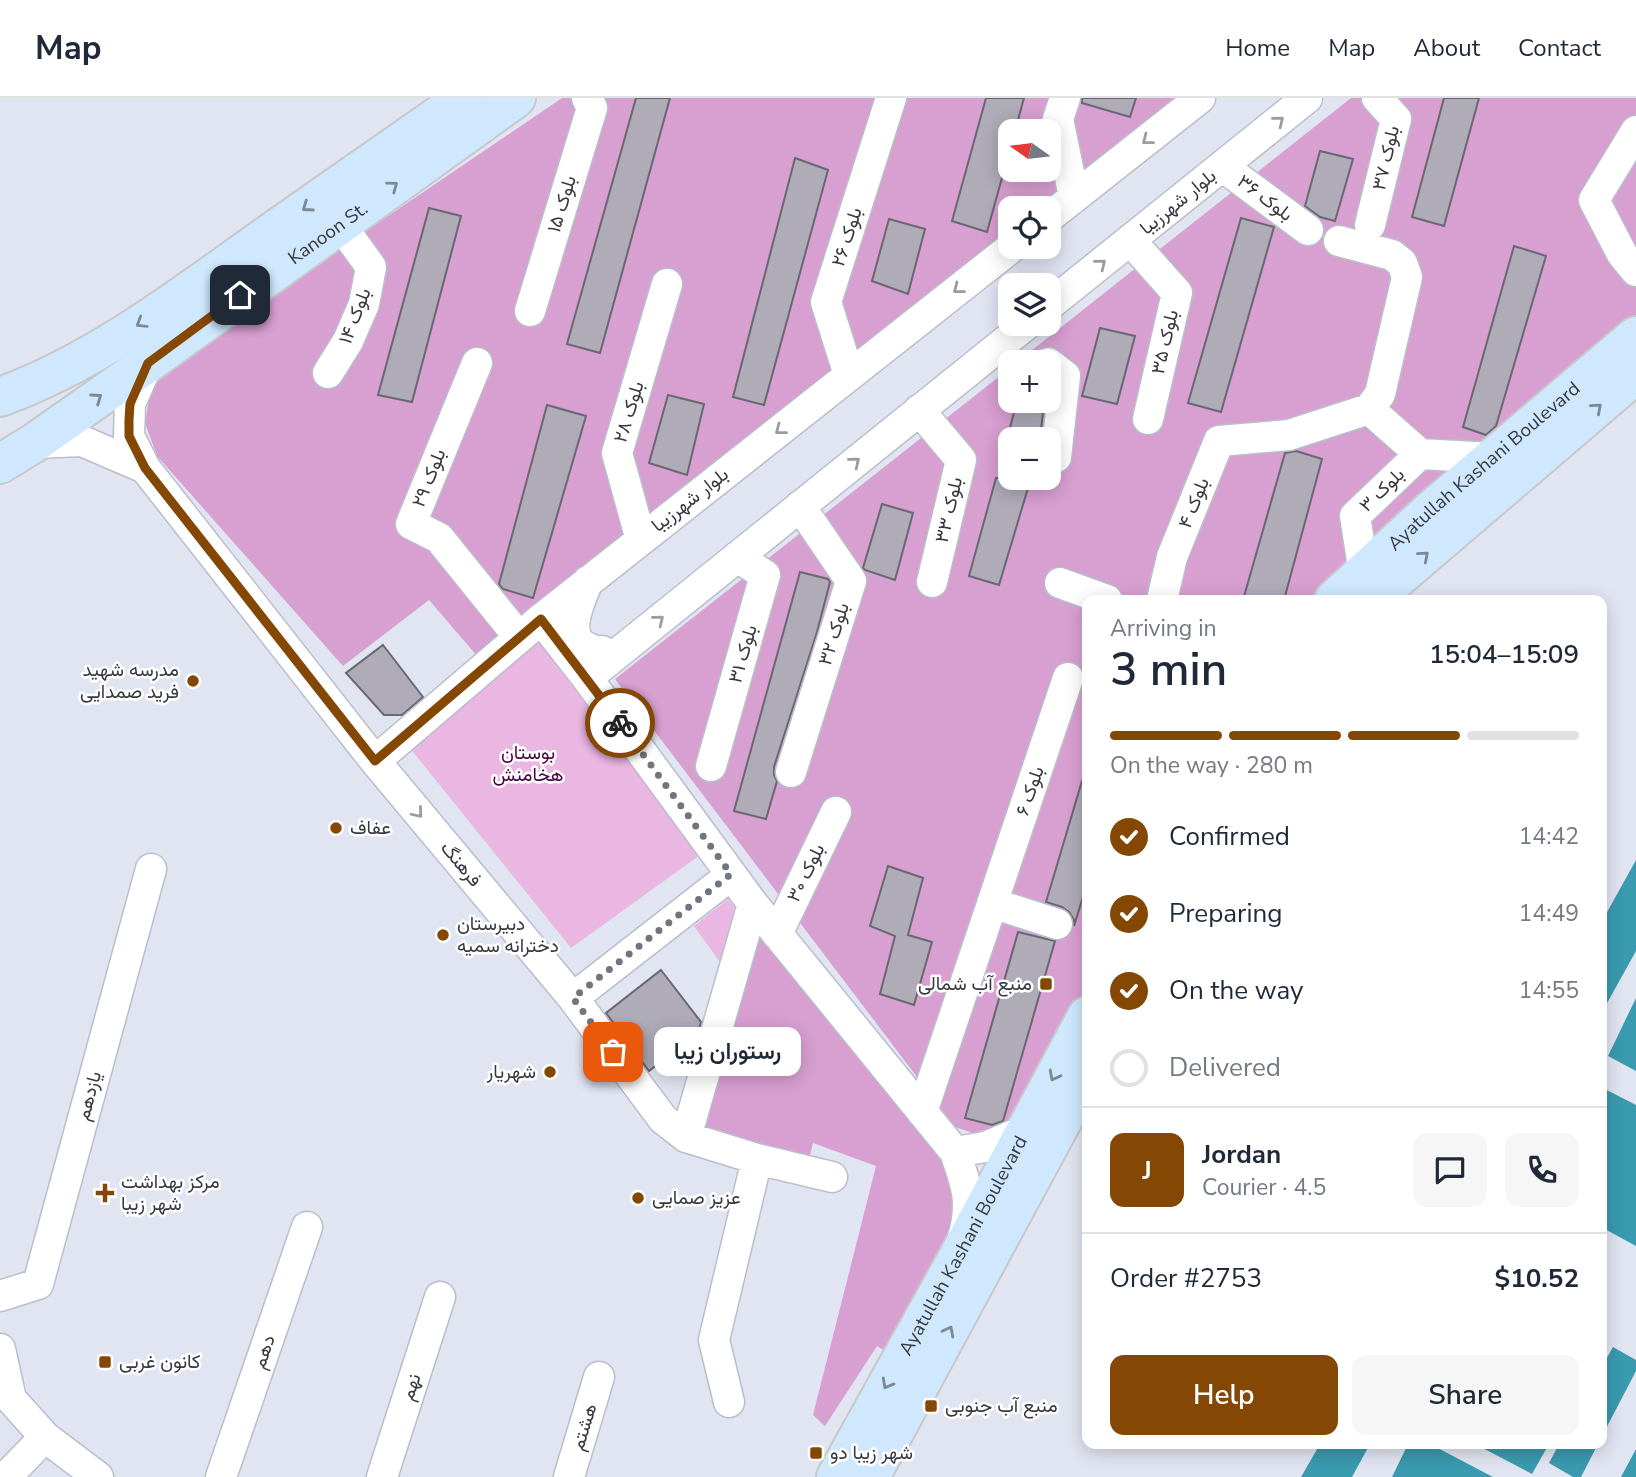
<!DOCTYPE html>
<html lang="en">
<head>
<meta charset="utf-8">
<style>
  body { margin:0; font-family:"Nunito Sans",Vazirmatn,sans-serif; background:#f6f6f7; color:#1f2937; height:100vh; display:flex; flex-direction:column; font-size:26px; white-space:nowrap }
  * { box-sizing:border-box; margin:0 }
  p { font-size:23px; color:#747a83 }
  .icon { flex:none; width:38px; height:38px; fill:none; stroke:currentColor; stroke-width:2; stroke-linecap:round; stroke-linejoin:round }
  .map { position:relative; flex:1; overflow:hidden }
  .sheet { position:absolute; left:1082px; top:497px; width:525px; height:854px; display:flex; flex-direction:column; background:#fff; border-radius:14px; box-shadow:0 4px 18px #0003 }
  .sheet>* { flex:none }
  .needle { width:46px; rotate:284deg }
  .buttons { position:absolute; left:998px; top:21px; display:grid; gap:14px }
  .buttons a { display:grid; place-items:center; width:63px; height:63px; border-radius:14px; background:#fff; box-shadow:0 4px 18px #0003; font-size:35px }
  .pin { position:absolute; display:grid; place-items:center; width:60px; height:60px; color:#fff; margin:-30px; border-radius:14px; box-shadow:0 4px 10px #0006 }
  .courier { position:absolute; display:grid; place-items:center; width:70px; height:70px; margin:-35px; border:5px solid #844704; border-radius:50%; background:#fff; color:#222; box-shadow:0 2px 9px #0007 }
  .bubble { position:absolute; height:49px; border-radius:14px; background:#fff; box-shadow:0 4px 18px #0003; font-size:23px; font-weight:600; line-height:49px; text-align:center }
  .head em { font-style:normal; font-weight:600 }
  .head div { display:flex; flex-direction:column-reverse }
  .head { display:flex; align-items:center; justify-content:space-between; height:119px; padding:0 28px }
  h1 { font-size:46px; font-weight:600; line-height:52px }
  .bar { display:grid; grid-template-columns:repeat(4,1fr); gap:10px 7px; align-content:center; height:84px; padding:0 28px }
  .bar i { height:9px; border-radius:5px; background:#e0e1e3 }
  .bar .selected { background:#844704 }
  .bar p { grid-column:span 4 }
  .line { display:flex; align-items:center; gap:18px; padding:0 28px; border-top:2px solid #e0e1e3 }
  .line div { flex:1 }
  .round { display:grid; place-items:center; flex:none; width:74px; height:74px; border-radius:14px; background:#f6f6f7 }
  ol { padding:0 28px; list-style:none }
  li { display:flex; align-items:center; gap:21px; height:77px }
  li p { margin-inline-start:auto }
  li .icon { padding:7px; border-radius:50%; background:#844704; color:#fff; stroke-width:4 }
  li:last-child { color:#747a83 }
  li i { width:38px; height:38px; border:4px solid #e0e1e3; border-radius:50% }
  .primary-button { display:flex; gap:14px; margin-top:auto; padding:14px 28px }
  .primary-button a { flex:1; height:80px; border-radius:14px; background:#844704; color:#fff; font-size:28px; font-weight:600; line-height:80px; text-align:center }
  .primary-button a+a { background:#f6f6f7; color:#1f2937 }
  header { display:flex; align-items:center; gap:42px; box-sizing:border-box; height:98px; padding:0 35px; background:#fff; border-bottom:2px solid #e0e1e3 }
  header strong { font-size:33px }
  nav { display:flex; gap:38px; margin-inline-start:auto; font-size:24px }
  .map>svg:first-child { display:block }
  .green { fill:#eab6e2 }
  .forest { fill:#d89fd1; fill-rule:evenodd }
  .water { fill:#3a9aaf }
  .building { fill:#afabb7; stroke:#6a6672; stroke-width:2 }
  .lines { fill:none; stroke-linecap:round; stroke-linejoin:round }
  .minor-casing { stroke:#babecb; stroke-width:33 }
  .major-casing { stroke:#c7c8c9; stroke-width:42 }
  .minor { stroke:#fff; stroke-width:30 }
  .major { stroke:#cfe8fd; stroke-width:38 }
  .oneway { stroke:#9c9c9f }
  .oneway2 { stroke:#7c8894 }
  .done { stroke:#73757e; stroke-width:7; stroke-dasharray:0 12.6 }
  .route { stroke:#844704; stroke-width:9 }
  .poi-dot { fill:#844704; stroke:#fff; stroke-width:2.5 }
  .labels { text-anchor:middle; dominant-baseline:central; stroke-width:5; stroke-linejoin:round; paint-order:stroke }
  .street-label { font-size:19px; fill:#38393f; stroke:#fff }
  .poi-label { font-size:19px; fill:#38393f; stroke:#fff; text-anchor:start }
  .park-label { font-size:19px; fill:#4a0445; stroke:#fff }
</style>
</head>
<body>
<header>
<strong>Map</strong>
<nav><a>Home</a><a>Map</a><a>About</a><a>Contact</a></nav>
</header>
<div class="map">
<svg width="1636" height="1379" viewBox="0 0 1636 1379">
  <rect width="100%" height="100%" fill="#e1e5f2"/>
  <!-- green -->
  <path class="green" d="M539,544l161,213 -129,93 -162,-201z
    M728,801l9,11 -15,55 -28,-39z"/>
  <!-- forest -->
  <path class="forest" d="M562,0h631l-145,110h-38v39l-532,410 -49,-57 -86,66 -186,-210 -12,-33 6,-36 10,-17zM1010,33h38v39h-38z
    M1351,0h285v217l-307,267 -15,18h-227v392l-70,129 -44,12 -18,-6 -340,-448 395,-311v33h38v-39h-31zM1010,341h38v39h-38z
    M765,838l183,229 6,30 2,32 -65,128 -14,-9 -52,80 -12,-11 63,-249 -63,-23 -4,16 -106,-29 49,-191z"/>
  <!-- water -->
  <path class="water" d="M1636,762v91l-35,63v-91z
    M1636,900v73l-28,-15z
    M1601,989l35,18v141l-35,-19z
    M1613,1249l23,13v11l-35,67v-70z
    M1320,1346h50l-18,33h-51z
    M1408,1346h22l63,33h-101z
    M1475,1346h74l-17,30z
    M1559,1346h39l-17,33h-8l-24,-14z
    M1636,1351v28h-15z"/>
  <!-- building -->
  <path class="building" d="M636,0h34l-70,255 -33,-9z
    M986,0h38l-9,33h-5v18l-23,83 -35,-11z
    M1082,0h54l-6,19 -48,-14z
    M1444,0h35l-35,128 -32,-9z
    M1320,53l33,8 -18,62 -15,-4 -15,-11z
    M795,60l33,12 -64,235 -31,-8z
    M429,110l32,8 -49,186 -34,-7z
    M1241,120l33,9 -53,185 -33,-9z
    M889,121l36,10 -17,65 -36,-13z
    M1514,148l32,10 -50,170 -10,9 -23,-8z
    M1100,230l35,8 -18,68 -35,-8z
    M668,297l36,9 -17,71 -38,-12z
    M1017,303h20l7,2 -4,36h-33z
    M547,307l39,11 -53,182 -30,-9 -4,-5z
    M1296,353l26,8 -38,141h-41l42,-147z
    M996,380h35l-32,107 -30,-9z
    M882,406l31,9 -18,67 -30,-10 -2,-2z
    M800,474l28,7 2,3 -13,50 -43,135v8l3,6 -11,38 -32,-8z
    M383,547l40,52 -21,18h-18l-38,-42z
    M1082,683l5,1v102l-13,42v-6l-5,-8 -7,-5 -16,-5z
    M888,768l35,12 -15,57 24,7 -18,63 -34,-11 15,-58 -25,-10z
    M1018,834l37,9 -52,180 -11,4 -27,-7z
    M661,872l40,52 -3,11 -49,38 -43,-58z"/>
  <g class="lines">
    <defs>
      <path id="minor" d="M1065,0l-7,21 16,78
        M1636,33l-42,69 28,54 14,17
        M1222,68l86,64
        M1048,120l152,-120
        M1370,127l26,-106 -19,-21
        M1130,142l47,53 -29,126
        M1048,208l259,-208
        M530,213l62,-203 -5,-10
        M148,265l-18,41 -1,32 16,32 230,293 198,237 90,121 23,18 71,22 75,18
        M477,265l-66,161 28,14 80,99
        M1048,265l17,13 -9,81
        M328,275l20,-32 16,-37 7,-37 -31,-43
        M849,277l-23,-73 65,-204
        M1369,311l51,45
        M919,312l42,50 -29,122
        M34,345l48,-2 63,27
        M641,442l-24,-87 50,-169
        M1364,475l-9,-57 65,-62 72,4
        M588,483c-7,17 -26,55 -2,66 6,3 10,5 16,4
        M1060,485l47,17
        M1162,502l10,-43 47,-116 70,-6 80,-26 11,-15 27,-117 -5,-14 -10,-8 -53,-14
        M541,521l46,59 166,226 202,248c12,35 18,50 8,86
        M587,580l440,-354
        M375,663l166,-142 471,-372
        M711,668l54,-191 -28,-18
        M791,674l60,-191 -51,-75
        M992,805l65,21
        M777,836l59,-122
        M573,900l158,-123
        M922,1014l146,-434
        M686,1039l67,-233
        M955,1054l30,-5 41,-17
        M0,1198l38,-12 113,-415
        M0,1251l11,50 34,38 53,40
        M729,1304l-15,-62 43,-181
        M6,1379l39,-40
        M221,1379l86,-250
        M382,1379l58,-180
        M569,1379l30,-100"/>
      <g id="major">
        <path d="M0,299c99,-36 183,-102 268,-162 65,-46 130,-91 196,-137"/>
        <path id="s1" d="M0,366l34,-21 114,-80 368,-265"/>
        <path id="s2" d="M1334,502l96,-89 206,-175"/>
        <path d="M1372,502l264,-226"/>
        <path id="s3" d="M836,1379l121,-218 130,-243"/>
        <path d="M870,1379l217,-402"/>
      </g>
    </defs>
    <!-- minor casing -->
    <use href="#minor" class="minor-casing"/>
    <!-- major casing -->
    <use href="#major" class="major-casing"/>
    <!-- minor -->
    <use href="#minor" class="minor"/>
    <!-- major -->
    <use href="#major" class="major"/>
  </g>
  <!-- one-way arrows -->
  <defs><path id="oneway-chevron" d="M-2-3.5L2.5 0L-2 3.5" fill="none" stroke-width="1.6" stroke-linecap="round" stroke-linejoin="round" transform="scale(1.75)"/></defs>
  <g class="oneway">
    <use href="#oneway-chevron" transform="translate(1279 23) rotate(-39)"/>
    <use href="#oneway-chevron" transform="translate(1147 42) rotate(142)"/>
    <use href="#oneway-chevron" transform="translate(1101 166) rotate(-39)"/>
    <use href="#oneway-chevron" transform="translate(958 191) rotate(142)"/>
    <use href="#oneway-chevron" transform="translate(780 332) rotate(142)"/>
    <use href="#oneway-chevron" transform="translate(855 364) rotate(-39)"/>
    <use href="#oneway-chevron" transform="translate(659 522) rotate(-39)"/>
    <use href="#oneway-chevron" transform="translate(418 715) rotate(50)"/>
  </g>
  <g class="oneway2">
    <use href="#oneway-chevron" transform="translate(393 88) rotate(-36)"/>
    <use href="#oneway-chevron" transform="translate(307 109) rotate(145)"/>
    <use href="#oneway-chevron" transform="translate(141 225) rotate(148)"/>
    <use href="#oneway-chevron" transform="translate(97 300) rotate(-35)"/>
    <use href="#oneway-chevron" transform="translate(1597 310) rotate(-41)"/>
    <use href="#oneway-chevron" transform="translate(1424 458) rotate(-41)"/>
    <use href="#oneway-chevron" transform="translate(1054 978) rotate(118)"/>
    <use href="#oneway-chevron" transform="translate(949 1233) rotate(-62)"/>
    <use href="#oneway-chevron" transform="translate(887 1286) rotate(119)"/>
  </g>
  <g class="lines">
    <!-- done -->
    <path class="done" d="M613,954l-40,-54 158,-124 -111,-151"/>
    <!-- route -->
    <path class="route" d="M240,197l-92,68 -18,41 -1,16v16l16,32 230,293 166,-142 79,104"/>
  </g>
  <!-- markers -->
  <g class="poi-dot">
    <circle cx="193" cy="583" r="7"/>
    <circle cx="336" cy="730" r="7"/>
    <circle cx="443" cy="837" r="7"/>
    <rect x="1039" y="879" width="14" height="14" rx="3.5"/>
    <circle cx="550" cy="974" r="7"/>
    <path d="M101.5 1084.5h7v7h7v7h-7v7h-7v-7h-7v-7h7z"/>
    <circle cx="638" cy="1100" r="7"/>
    <rect x="98" y="1257" width="14" height="14" rx="3.5"/>
    <rect x="924" y="1301" width="14" height="14" rx="3.5"/>
    <rect x="809" y="1348" width="14" height="14" rx="3.5"/>
  </g>
  <g class="labels">
    <!-- street labels -->
    <g class="street-label">
      <text transform="translate(1386 60) rotate(-77)">بلوک ۳۷</text>
      <text transform="translate(1265 100) rotate(37)">بلوک ۳۶</text>
      <text transform="translate(1178 104) rotate(-39)">بلوار شهرزیبا</text>
      <text transform="translate(562 106) rotate(-73)">بلوک ۱۵</text>
      <text stroke="none"><textPath href="#s1" startOffset="401">Kanoon St.</textPath></text>
      <text transform="translate(847 139) rotate(-72)">بلوک ۲۶</text>
      <text transform="translate(355 218) rotate(-69)">بلوک ۱۴</text>
      <text transform="translate(1165 244) rotate(-77)">بلوک ۳۵</text>
      <text transform="translate(629 314) rotate(-73)">بلوک ۲۸</text>
      <text stroke="none"><textPath href="#s2" startOffset="201">Ayatullah Kashani Boulevard</textPath></text>
      <text transform="translate(429 380) rotate(-68)">بلوک ۲۹</text>
      <text transform="translate(1382 392) rotate(-44)">بلوک ۳</text>
      <text transform="translate(690 402) rotate(-38)">بلوار شهرزیبا</text>
      <text transform="translate(1194 405) rotate(-68)">بلوک ۴</text>
      <text transform="translate(949 412) rotate(-77)">بلوک ۳۳</text>
      <text transform="translate(834 536) rotate(-73)">بلوک ۳۲</text>
      <text transform="translate(743 556) rotate(-74)">بلوک ۳۱</text>
      <text transform="translate(1030 693) rotate(-71)">بلوک ۶</text>
      <text transform="translate(461 766) rotate(50)">فرهنگ</text>
      <text transform="translate(806 775) rotate(-64)">بلوک ۳۰</text>
      <text transform="translate(89 998) rotate(-75)">یازدهم</text>
      <text stroke="none"><textPath href="#s3" startOffset="264">Ayatullah Kashani Boulevard</textPath></text>
      <text transform="translate(264 1254) rotate(-71)">دهم</text>
      <text transform="translate(411 1289) rotate(-72)">نهم</text>
      <text transform="translate(584 1329) rotate(-73)">هشتم</text>
    </g>
    <!-- poi labels -->
    <g class="poi-label">
      <text x="179" y="572" text-anchor="end">مدرسه شهید<tspan x="179" dy="22">فرید صمدایی</tspan></text>
      <text x="350" y="730">عفاف</text>
      <text x="457" y="826">دبیرستان<tspan x="457" dy="22">دخترانه سمیه</tspan></text>
      <text x="1032" y="886" text-anchor="end">منبع آب شمالی</text>
      <text x="536" y="974" text-anchor="end">شهریار</text>
      <text x="121" y="1084">مرکز بهداشت<tspan x="121" dy="22">شهر زیبا</tspan></text>
      <text x="652" y="1100">عزیز صمایی</text>
      <text x="119" y="1264">کانون غربی</text>
      <text x="945" y="1308">منبع آب جنوبی</text>
      <text x="830" y="1355">شهر زیبا دو</text>
    </g>
    <!-- park labels -->
    <g class="park-label">
      <text x="528" y="655">بوستان<tspan x="528" dy="22">هخامنش</tspan></text>
    </g>
  </g>
</svg>
<div class="buttons">
<a><svg class="needle" viewBox="-14 -14 28 28"><path d="M0-13l5 13h-10z" fill="#e53935"/><path d="M0 13l5-13h-10z" fill="#747a83"/></svg></a>
<a><svg class="icon" aria-label="locate" viewBox="0 0 24 24"><circle cx="12" cy="12" r="6"/><path d="M12 2v4M12 18v4M2 12h4M18 12h4"/></svg></a>
<a><svg class="icon" aria-label="layers" viewBox="0 0 24 24"><path d="M12 4l9 5-9 5-9-5zM3 14l9 5 9-5"/></svg></a>
<a>+</a>
<a>−</a>
</div>
<div class="pin" style="left:613px;top:954px;background:#ea580c"><svg class="icon" aria-label="bag" viewBox="0 0 24 24"><path d="M5 8h14l-1 12H6zM9 8a3 3 0 0 1 6 0"/></svg></div>
<div class="pin" style="left:240px;top:197px;background:#1f2937"><svg class="icon" aria-label="home" viewBox="0 0 24 24"><path d="M3 11l9-7 9 7M6 9v11h12V9"/></svg></div>
<div class="courier" style="left:620px;top:625px"><svg class="icon" aria-label="bike" viewBox="0 0 24 24"><circle cx="6" cy="16" r="4"/><circle cx="18" cy="16" r="4"/><path d="M6 16l4-8h5l3 8M10 8l3 8H6M13 5h3"/></svg></div>
<div class="bubble" style="left:654px;top:929px;width:147px">رستوران زیبا</div>
<section class="sheet">
<div class="head"><div><h1>3 min</h1><p>Arriving in</p></div><em>15:04–15:09</em></div>
<div class="bar"><i class="selected"></i><i class="selected"></i><i class="selected"></i><i></i><p>On the way · 280 m</p></div>
<ol>
<li><svg class="icon" aria-label="check" viewBox="0 0 24 24"><path d="M5 12l5 5 9-10"/></svg>Confirmed<p>14:42</p></li>
<li><svg class="icon" aria-label="check" viewBox="0 0 24 24"><path d="M5 12l5 5 9-10"/></svg>Preparing<p>14:49</p></li>
<li><svg class="icon" aria-label="check" viewBox="0 0 24 24"><path d="M5 12l5 5 9-10"/></svg>On the way<p>14:55</p></li>
<li><i></i>Delivered</li>
</ol>
<div class="line" style="height:126px"><b class="round" style="background:#844704;color:#fff">J</b><div><b>Jordan</b><p>Courier · 4.5</p></div><a class="round"><svg class="icon" aria-label="chat" viewBox="0 0 24 24"><path d="M4 5h16v11H9l-5 4z"/></svg></a><a class="round"><svg class="icon" aria-label="phone" viewBox="0 0 24 24"><path d="M5 4h4l2 5-3 2q2 4 5 5l2-3 5 2v4C11 20 4 13 5 4z"/></svg></a></div>
<div class="line" style="height:91px"><div>Order #2753</div><b>$10.52</b></div>
<div class="primary-button"><a>Help</a><a>Share</a></div>
</section>
</div>
</body>
</html>
